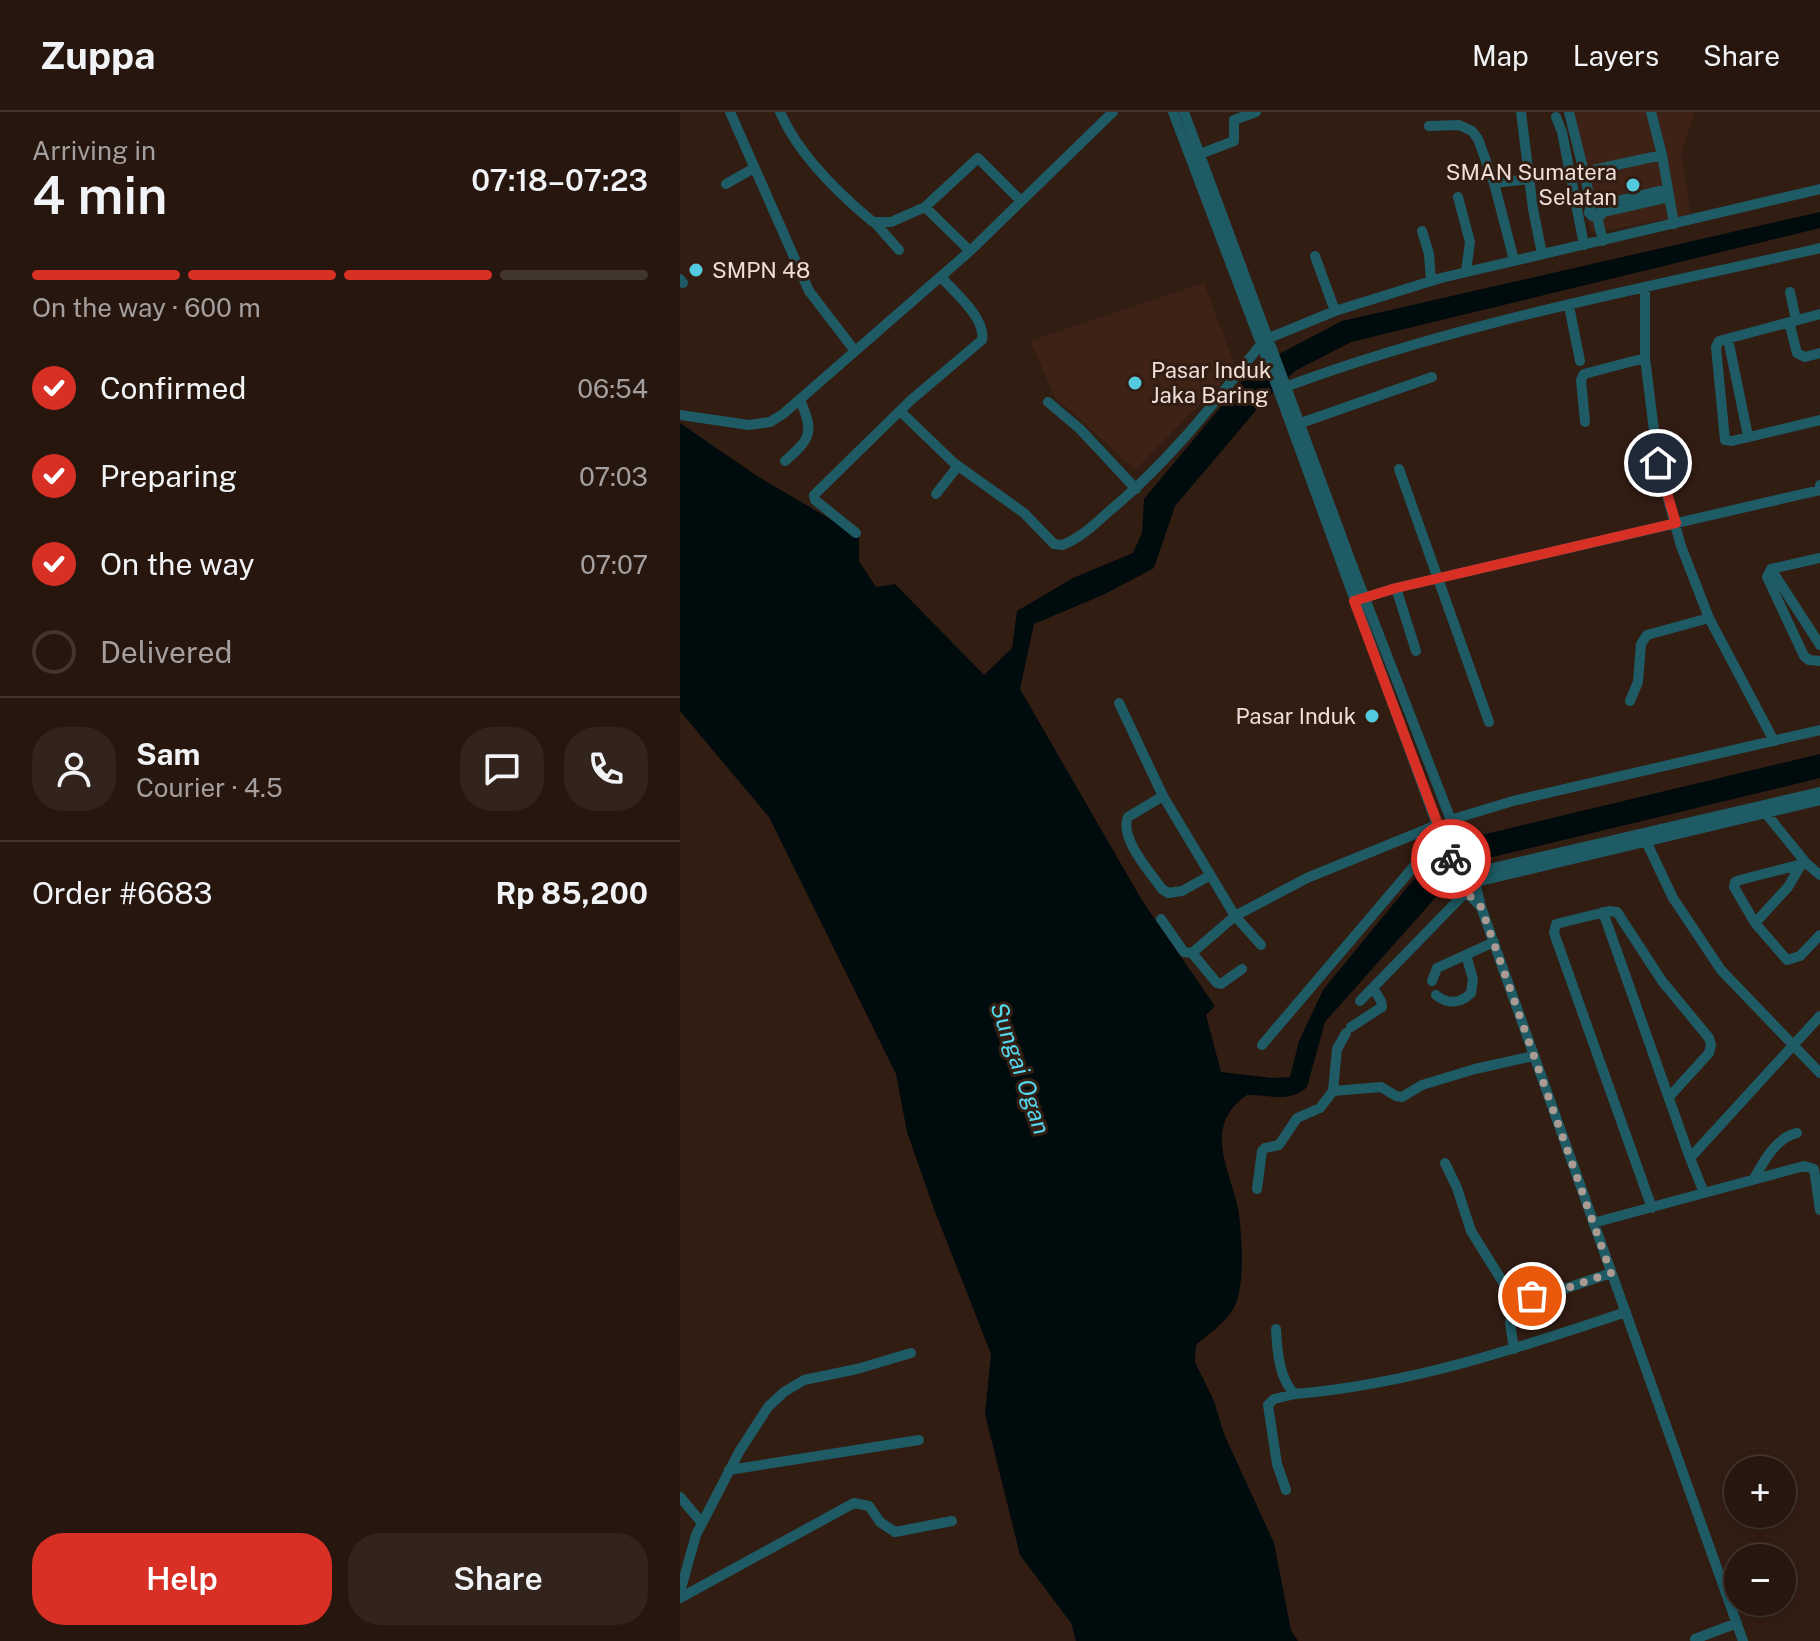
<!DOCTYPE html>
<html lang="en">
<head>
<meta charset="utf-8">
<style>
  body { margin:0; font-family:"Public Sans",sans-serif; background:#32231c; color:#f1f3f6; height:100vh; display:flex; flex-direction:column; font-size:30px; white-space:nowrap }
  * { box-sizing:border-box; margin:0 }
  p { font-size:26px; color:#a49f9e }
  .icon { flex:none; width:44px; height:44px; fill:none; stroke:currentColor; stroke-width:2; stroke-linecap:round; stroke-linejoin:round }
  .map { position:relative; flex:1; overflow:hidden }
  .drawer { display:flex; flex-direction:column; background:#26160e; width:680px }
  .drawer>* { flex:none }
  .buttons { position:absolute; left:1044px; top:1344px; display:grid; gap:16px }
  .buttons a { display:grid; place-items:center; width:72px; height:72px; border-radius:50%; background:#26160e; box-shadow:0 4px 12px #0003,0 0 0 2px #42352e; font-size:40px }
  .pin { position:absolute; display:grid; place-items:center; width:68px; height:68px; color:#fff; margin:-34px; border:4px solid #fff; border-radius:50%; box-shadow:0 2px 8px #0007 }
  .courier { position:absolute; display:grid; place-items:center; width:80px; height:80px; margin:-40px; border:6px solid #d93025; border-radius:50%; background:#fff; color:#222; box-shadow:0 2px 10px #0007 }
  .summary em { font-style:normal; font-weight:600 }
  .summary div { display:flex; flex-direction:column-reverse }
  .summary { display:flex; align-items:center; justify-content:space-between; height:136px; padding:0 32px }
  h1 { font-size:52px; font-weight:600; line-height:60px }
  .bar { display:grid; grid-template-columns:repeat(4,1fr); gap:12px 8px; align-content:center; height:96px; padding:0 32px }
  .bar i { height:10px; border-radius:6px; background:#42352e }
  .bar .selected { background:#d93025 }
  .bar p { grid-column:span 4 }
  .line { display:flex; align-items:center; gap:20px; padding:0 32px; border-top:2px solid #42352e }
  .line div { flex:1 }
  .round { display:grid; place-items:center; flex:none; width:84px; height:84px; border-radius:32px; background:#32231c }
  ol { padding:0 32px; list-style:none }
  li { display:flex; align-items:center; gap:24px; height:88px }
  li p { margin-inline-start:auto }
  li .icon { padding:8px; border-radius:50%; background:#d93025; color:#fff; stroke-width:4 }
  li:last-child { color:#a49f9e }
  li i { width:44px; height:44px; border:4px solid #42352e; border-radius:50% }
  .cta { display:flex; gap:16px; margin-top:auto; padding:16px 32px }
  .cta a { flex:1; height:92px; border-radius:32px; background:#d93025; color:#fff; font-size:32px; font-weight:600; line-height:92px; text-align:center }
  .cta a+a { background:#32231c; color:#f1f3f6 }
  header { display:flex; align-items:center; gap:48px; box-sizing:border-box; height:112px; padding:0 40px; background:#26160e; border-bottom:2px solid #42352e }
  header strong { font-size:38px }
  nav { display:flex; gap:44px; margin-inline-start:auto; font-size:28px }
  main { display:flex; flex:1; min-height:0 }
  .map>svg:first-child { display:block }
  .built { fill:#3d2215 }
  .water { fill:#000b0d }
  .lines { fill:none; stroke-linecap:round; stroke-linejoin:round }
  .minor { stroke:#1e5b65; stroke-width:10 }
  .done { stroke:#ac9b93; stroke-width:8; stroke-dasharray:0 14.4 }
  .route { stroke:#d93025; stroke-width:10 }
  .poi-dot { fill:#54cade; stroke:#321d13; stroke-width:3 }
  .labels { text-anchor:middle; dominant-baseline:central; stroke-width:6; stroke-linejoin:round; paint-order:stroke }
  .poi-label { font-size:22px; fill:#eedfd8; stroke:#321d13; text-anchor:end }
  .water-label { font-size:24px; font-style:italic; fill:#54d7ed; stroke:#321d13 }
</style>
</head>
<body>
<header>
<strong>Zuppa</strong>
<nav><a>Map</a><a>Layers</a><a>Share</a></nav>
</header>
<main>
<section class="drawer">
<div class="summary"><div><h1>4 min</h1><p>Arriving in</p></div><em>07:18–07:23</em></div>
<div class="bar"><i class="selected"></i><i class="selected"></i><i class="selected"></i><i></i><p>On the way · 600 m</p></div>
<ol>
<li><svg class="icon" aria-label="check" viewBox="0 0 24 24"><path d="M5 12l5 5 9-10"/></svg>Confirmed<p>06:54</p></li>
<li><svg class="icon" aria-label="check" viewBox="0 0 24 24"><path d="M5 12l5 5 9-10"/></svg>Preparing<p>07:03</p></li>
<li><svg class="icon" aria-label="check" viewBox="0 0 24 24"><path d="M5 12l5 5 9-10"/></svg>On the way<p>07:07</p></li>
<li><i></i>Delivered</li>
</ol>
<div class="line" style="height:144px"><a class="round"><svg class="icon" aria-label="person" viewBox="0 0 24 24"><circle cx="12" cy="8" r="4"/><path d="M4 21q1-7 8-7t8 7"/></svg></a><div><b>Sam</b><p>Courier · 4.5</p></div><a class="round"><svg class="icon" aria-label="chat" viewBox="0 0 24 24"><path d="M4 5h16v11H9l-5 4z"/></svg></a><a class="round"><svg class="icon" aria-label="phone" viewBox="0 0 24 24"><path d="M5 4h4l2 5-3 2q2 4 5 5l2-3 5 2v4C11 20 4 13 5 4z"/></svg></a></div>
<div class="line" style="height:104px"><div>Order #6683</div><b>Rp 85,200</b></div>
<div class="cta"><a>Help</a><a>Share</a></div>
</section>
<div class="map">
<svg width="1140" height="1529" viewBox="0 0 1140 1529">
  <rect width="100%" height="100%" fill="#321d13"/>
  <!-- built -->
  <path class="built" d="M885,0h130l-14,43 10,60 -100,18z
    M524,171l32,85 -101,102 -80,-73 -25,-56z"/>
  <!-- water -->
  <path class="water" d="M1140,100v16l-469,114 -56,29 -31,30 -89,105 -21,62 -49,26 -71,30 -14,65 123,213 72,104 -9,9 15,57 52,6 17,-1 9,-36 24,-51 86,-105 32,-35 28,-12 351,-84v24l-344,83 -22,8 -9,18 -120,135 -18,65c-18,17 -38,7 -60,8 -47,33 -15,76 -8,119 3,25 7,76 -7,97 -8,13 -25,24 -36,34l-1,17 19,39 10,33 50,109 17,87 7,11h-222l-5,-18 -51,-68 -35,-141 6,-60 -57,-145 -27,-77 -11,-58 -127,-257 -89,-106v-288l77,53 102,60v25l17,26 19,-3 89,91 28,-27 5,-37 56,-33 60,-25 9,-20 2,-34 110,-132 88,-46z"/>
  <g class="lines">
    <!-- minor -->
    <path class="minor" d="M50,0l79,179 46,60
      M100,0c18,42 58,81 93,110h18l34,-15 45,44
      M493,0l93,245 171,468 24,62 19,19
      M504,0l173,466 118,304 6,25 262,734
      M841,0l12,97 9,45
      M889,0l15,60
      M971,0l11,43
      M876,5l6,15 22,113
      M749,14l30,-1 13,6 6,8 16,44
      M520,42l34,-13v-21l22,-8
      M46,72l28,-16
      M778,85l12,45 -4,29
      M911,92l10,1v10l-9,1 -3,-3 2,-9 -7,-32 78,-17 12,69
      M921,93l66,-16
      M245,95l53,-49 43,43
      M923,100l66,-15
      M917,105l6,24
      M196,112l23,26
      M742,119l7,23 2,27
      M635,144l20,55
      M834,148l-20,-77 35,-4
      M0,167l3,4
      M965,176v70l13,105 23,83 28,72 65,123
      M1110,180l6,28
      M889,194l11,55
      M1140,202l-101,27 -3,6 9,93 7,1 88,-21
      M1109,210l8,31 8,4 15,-4
      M1048,227l20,97
      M608,274c172,-64 354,-97 532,-138
      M368,290l32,27 56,60
      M220,299l54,52 70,50 30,31 8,1c17,-6 32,-20 45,-32 60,-49 106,-108 154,-169l8,-6 66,-27 106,-33 379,-89
      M0,303l69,10 21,-3 13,-8 187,-163 143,-139
      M905,310l-4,-42 3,-6 61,-16
      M621,311l131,-46
      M105,349c25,-22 30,-28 15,-61
      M719,357l90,253
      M256,382l22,-28
      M176,421l-41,-33 -1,-5 97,-95 71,-60c4,-22 -27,-47 -41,-63
      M1140,446l-49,11 -4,8 37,79 5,4 11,1
      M1091,457l49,76
      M716,476l20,63
      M680,487l36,-11 424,-98v-5
      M950,589l8,-19 3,-38 6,-9 62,-17
      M439,591l44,93 72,120 72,-38 130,-53
      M483,684l-35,21c-9,21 22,55 34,72l6,4 14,-2 27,-15
      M1084,699l42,52 14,12
      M770,708l63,-19 307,-71
      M964,725l29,61 48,72 99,103
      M1126,751l-66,17 -5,2 -1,5 21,36 32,37 13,-4 20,-21
      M787,762l353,-82
      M792,771l348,-83
      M923,800l87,246
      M481,807l23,33 8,1 25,30 4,1 21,-15
      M1075,811l33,-36 13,-22
      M512,841l43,-37 26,29
      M752,869l5,-13 57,-26
      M756,883c12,10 25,8 35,-2l2,-14 -7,-24
      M680,889l106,-109
      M671,915l31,-20 -1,-6 -8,-13
      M666,921l-9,16 -4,42 48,-4 15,9 6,1 20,-12 53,-16 58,-13
      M582,933l170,-200 3,-8 -3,-10
      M765,1051l12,25 14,43 43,69 -4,23 4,26
      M1073,1068c10,-17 23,-43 44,-47
      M577,1077l5,-38 3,-3 14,-3 18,-27 23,-10 13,-17
      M1024,1081l100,-27 10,3 6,41
      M972,1096l-98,-275 2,-9 53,-13 8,1 45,69 47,57 2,7 -2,8 -40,44
      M913,1111l111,-30 -14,-35 130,-142
      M834,1188l44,-9 53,-18
      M596,1217c1,20 3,51 19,65 116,-10 221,-45 331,-82
      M49,1358l190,-30
      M606,1378l-9,-26 -9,-59 6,-6 21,-5
      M0,1385l22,26
      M0,1480l16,-57 43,-83 29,-45 16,-15 20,-12 53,-11 54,-16
      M0,1486l174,-95 15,3 11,16 15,10 57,-11
      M1015,1527l42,-16"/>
  </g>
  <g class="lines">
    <!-- done -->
    <path class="done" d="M771,747l10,28 20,20 130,366 -53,18 -26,5"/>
    <!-- route -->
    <path class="route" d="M771,747l-97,-258 42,-13 280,-65 -18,-60"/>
  </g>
  <!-- markers -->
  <g class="poi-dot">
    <circle cx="953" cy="73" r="8"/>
    <circle cx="16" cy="158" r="8"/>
    <circle cx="455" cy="271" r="8"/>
    <circle cx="692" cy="604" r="8"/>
  </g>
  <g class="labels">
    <!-- poi labels -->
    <g class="poi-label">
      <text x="937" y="60">SMAN Sumatera<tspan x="937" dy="25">Selatan</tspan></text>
      <text x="32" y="158" text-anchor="start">SMPN 48</text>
      <text x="471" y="258" text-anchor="start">Pasar Induk<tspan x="471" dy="25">Jaka Baring</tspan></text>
      <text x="676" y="604">Pasar Induk</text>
    </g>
    <!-- water labels -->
    <g class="water-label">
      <text transform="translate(341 956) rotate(71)">Sungai Ogan</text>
    </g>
  </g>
</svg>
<div class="buttons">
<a>+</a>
<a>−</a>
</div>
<div class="pin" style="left:852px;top:1184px;background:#ea580c"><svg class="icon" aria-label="bag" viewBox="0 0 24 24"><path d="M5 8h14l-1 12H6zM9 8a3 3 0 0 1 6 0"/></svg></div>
<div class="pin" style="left:978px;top:351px;background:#1f2937"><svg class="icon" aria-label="home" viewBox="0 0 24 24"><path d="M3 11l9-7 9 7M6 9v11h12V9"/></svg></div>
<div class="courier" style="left:771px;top:747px"><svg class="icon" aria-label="bike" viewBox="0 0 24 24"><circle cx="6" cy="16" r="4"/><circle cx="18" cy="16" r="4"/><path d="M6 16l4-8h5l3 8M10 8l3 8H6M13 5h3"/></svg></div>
</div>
</main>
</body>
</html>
